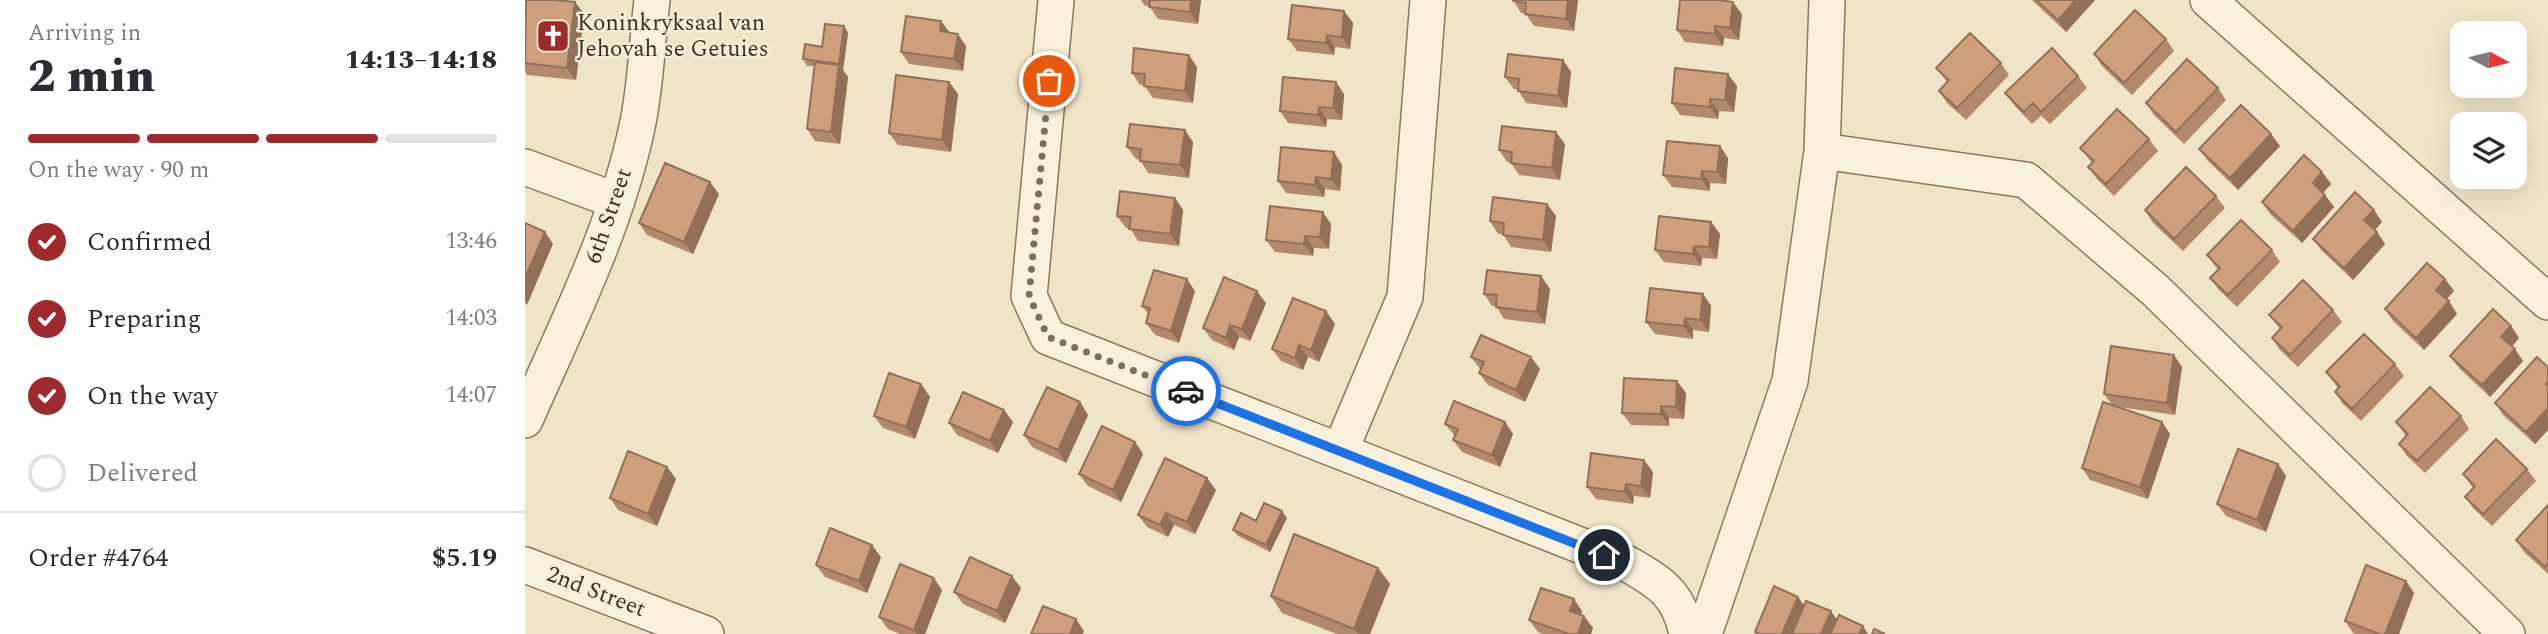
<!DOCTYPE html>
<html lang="en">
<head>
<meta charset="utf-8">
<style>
  body { margin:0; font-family:Spectral,serif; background:#f7f7f7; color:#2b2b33; height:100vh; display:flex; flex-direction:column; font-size:26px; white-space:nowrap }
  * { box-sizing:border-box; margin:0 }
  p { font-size:23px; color:#7c7c81 }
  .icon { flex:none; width:38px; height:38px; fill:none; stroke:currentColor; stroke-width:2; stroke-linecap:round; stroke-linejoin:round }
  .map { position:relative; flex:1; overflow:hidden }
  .side { display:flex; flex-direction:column; background:#fff; width:525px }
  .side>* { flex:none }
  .needle { width:46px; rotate:97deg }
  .tools { position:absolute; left:1925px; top:21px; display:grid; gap:14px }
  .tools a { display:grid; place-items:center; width:77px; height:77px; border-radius:14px; background:#fff; box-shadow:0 7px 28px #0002; font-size:35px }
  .pin { position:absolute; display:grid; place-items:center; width:60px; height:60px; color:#fff; margin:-30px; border:4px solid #fff; border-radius:50%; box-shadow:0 2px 7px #0007 }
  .courier { position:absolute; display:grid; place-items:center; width:70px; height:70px; margin:-35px; border:5px solid #1a73e8; border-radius:50%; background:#fff; color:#222; box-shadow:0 2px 9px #0007 }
  .headline em { font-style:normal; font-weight:800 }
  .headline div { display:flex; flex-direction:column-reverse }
  .headline { display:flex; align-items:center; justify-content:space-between; height:119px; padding:0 28px }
  h1 { font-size:46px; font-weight:800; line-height:52px }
  .bar { display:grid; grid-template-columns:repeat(4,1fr); gap:10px 7px; align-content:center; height:84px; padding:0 28px }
  .bar i { height:9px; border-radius:5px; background:#e1e1e2 }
  .bar .active { background:#9e2a2b }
  .bar p { grid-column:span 4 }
  .line { display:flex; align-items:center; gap:18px; padding:0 28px; border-top:2px solid #e1e1e2 }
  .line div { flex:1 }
  ol { padding:0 28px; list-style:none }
  li { display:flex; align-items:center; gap:21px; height:77px }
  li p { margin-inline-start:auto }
  li .icon { padding:7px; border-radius:50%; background:#9e2a2b; color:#fff; stroke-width:4 }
  li:last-child { color:#7c7c81 }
  li i { width:38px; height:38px; border:4px solid #e1e1e2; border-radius:50% }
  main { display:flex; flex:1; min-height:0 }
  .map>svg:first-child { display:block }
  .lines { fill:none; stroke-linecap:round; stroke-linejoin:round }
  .minor-casing { stroke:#8d765c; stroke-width:38 }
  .minor { stroke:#faf1dc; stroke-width:35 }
  .wall { fill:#b2896c }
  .shaded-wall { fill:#916f58 }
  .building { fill:#cf9f7d; stroke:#916f58; stroke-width:2 }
  .done { stroke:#7c6e5b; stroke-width:7; stroke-dasharray:0 12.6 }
  .route { stroke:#1a73e8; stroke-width:9 }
  .labels { text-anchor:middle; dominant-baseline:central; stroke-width:5; stroke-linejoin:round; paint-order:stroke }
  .poi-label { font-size:23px; fill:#3d2e20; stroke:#f7eed8; text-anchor:start }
  .street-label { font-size:23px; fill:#3d2e20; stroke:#f7eed8 }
</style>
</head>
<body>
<main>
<section class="side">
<div class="headline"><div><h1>2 min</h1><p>Arriving in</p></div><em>14:13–14:18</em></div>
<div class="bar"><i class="active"></i><i class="active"></i><i class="active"></i><i></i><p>On the way · 90 m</p></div>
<ol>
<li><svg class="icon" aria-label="check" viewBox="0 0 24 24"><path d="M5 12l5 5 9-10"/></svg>Confirmed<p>13:46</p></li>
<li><svg class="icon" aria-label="check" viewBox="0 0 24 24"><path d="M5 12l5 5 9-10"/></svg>Preparing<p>14:03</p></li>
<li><svg class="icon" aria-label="check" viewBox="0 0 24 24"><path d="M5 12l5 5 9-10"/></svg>On the way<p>14:07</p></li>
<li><i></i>Delivered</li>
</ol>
<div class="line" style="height:91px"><div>Order #4764</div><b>$5.19</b></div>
</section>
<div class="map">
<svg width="2023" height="634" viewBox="0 0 2023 634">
  <rect width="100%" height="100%" fill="#f0e4c8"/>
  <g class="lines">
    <defs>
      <path id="minor" d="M531,0l-27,296 19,41 580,227c33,19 51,30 59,70
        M1683,0l340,302
        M1297,151l204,29 129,110 352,344
        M0,167l92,34
        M0,420c42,-96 90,-190 112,-293 9,-41 10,-85 15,-127
        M815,451l65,-154 23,-297
        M0,565l181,69
        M1179,634l86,-253 32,-230 5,-151"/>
    </defs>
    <!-- minor casing -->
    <use href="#minor" class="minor-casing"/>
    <!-- minor -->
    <use href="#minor" class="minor"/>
  </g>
  <!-- wall -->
  <path class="wall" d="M616,0h60l-3,24 -40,-5 -9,-13h-4z
    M988,0h65l-4,31 -40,-5 -8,-12 -5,-1z
    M1507,0h63l-29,32z
    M50,2l9,12 -8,66 -49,-5 -2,-4v-66z
    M819,11l9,12 -3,26 -15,-2 -1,8 -37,-4 -9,-12z
    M1217,14l-3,26 -15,-2 -1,8 -38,-4 -8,-12z
    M319,26l4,7 -5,37 5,7 -8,67 -25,-3 -8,-12 8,-63h-8l-4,-7 19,-12z
    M424,33l17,13 -3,25 -54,-7 -8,-12z
    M1641,39l8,12 -42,44 -30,-29 -8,-12z
    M1038,60l8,12 -4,36 -41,-5 -8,-13 -4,-1 -9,-12z
    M1476,63l8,12 -43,45 -19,-17 -8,-12 8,-9 -11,-14z
    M672,67l-4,36 -40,-5 -9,-13h-4l-8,-12z
    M1553,76l9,12 -37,36 -9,-8 -9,8 -18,-19 -9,-12z
    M424,82l9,12 -7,58 -53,-7 -9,-12z
    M1212,86l-3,26 -15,-1 -1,8 -38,-4 -8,-12z
    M1693,88l8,12 -42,44 -30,-29 -8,-12z
    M819,94l-2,26 -15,-1 -1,8 -38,-4 -8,-12z
    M1624,139l9,12 -44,45 -17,-17 -9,-12 4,-4 -12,-15z
    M668,142l-4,36 -41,-5 -8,-13 -4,-1 -9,-12z
    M1040,144l-5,36 -41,-5 -8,-12 -4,-1 -8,-12z
    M1755,146l-42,44 -30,-29 -9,-12z
    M1203,158l-2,26 -16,-1v8l-38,-4 -9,-12z
    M817,165l-2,26 -15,-2 -1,8 -38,-4 -8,-12z
    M1797,172l9,12 -8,9 11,14 -32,36 -32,-29 -8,-12z
    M194,194l-26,60 -46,-19 -8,-12z
    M1691,196l9,12 -42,43 -30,-28 -8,-13z
    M650,198l8,12 -4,36 -41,-5 -8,-13h-4l-9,-12z
    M1022,204l9,12 -5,36 -40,-5 -8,-13h-5l-8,-13z
    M1849,210l8,12 -7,8 10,14 -32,36 -31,-29 -9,-12z
    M1186,222l9,12 -3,25 -15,-1 -1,8 -37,-4 -9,-12z
    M806,224l-2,25 -15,-1 -1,8 -38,-4 -9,-12z
    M1747,250l8,12 -43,45 -18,-17 -9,-12 8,-8 -11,-15z
    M1016,276l9,13 -5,35 -41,-5 -8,-13h-4l-8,-12z
    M1920,279l9,12 -8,8 11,15 -33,36 -31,-29 -8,-12z
    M670,291l-16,52 -24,-8 -9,-12 3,-8 -7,-9z
    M1178,294l8,12 -2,26 -16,-2v9l-38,-5 -9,-12z
    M741,303l-16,38 -11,-4 -5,13 -22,-10 -9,-12z
    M1808,310l9,12 -44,45 -18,-17 -8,-12 8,-9 -11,-14z
    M801,311l9,13 -16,38 -11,-5 -5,13 -22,-9 -9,-12z
    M1986,326l8,12 -7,8 11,15 -33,36 -31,-29 -9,-12z
    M946,357l69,12 -15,33 -37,-17 -9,-12 2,-3z
    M1870,364l9,12 -43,45 -18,-17 -8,-12 3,-4 -12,-16z
    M1657,367l-7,48 -56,-8 43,15 8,12 -22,65 -58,-19 -8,-12 30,-63 -8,-11z
    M2023,367v63l-13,14 -32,-29 -8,-12z
    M396,384l9,13 -15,42 -32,-11 -9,-12z
    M1161,393l-2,26 -15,-1v8l-38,-1 -9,-12z
    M555,402l8,13 -22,48 -34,-16 -8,-12z
    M1936,416l8,13 -44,44 -18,-17 -8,-12 7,-8 -10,-14z
    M488,422l-15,31 -41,-18 -8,-12z
    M980,422l8,12 -13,33 -38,-15 -9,-12 2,-4 -10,-12z
    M610,442l8,12 -22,48 -33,-16 -9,-12z
    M142,467l9,12 -19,47 -39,-16 -8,-12z
    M2002,469l9,12 -44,45 -18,-17 -9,-12 8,-9 -10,-14z
    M1128,472l-3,26 -16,-2 -1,8 -37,-5 -9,-12z
    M1761,476l-20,56 -40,-16 -9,-12z
    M691,490l-21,44 -21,-9 -6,12 -21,-10 -9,-12z
    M2023,505v69l-24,-22 -8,-12z
    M762,518l-17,34 -32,-16 -5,-6 23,-9z
    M356,557l-14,36 -42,-16 -9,-12z
    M853,568l12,16 -20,50h-33l-55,-21 -11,-17z
    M1881,581l8,12 -15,41h-42l-4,-1 -8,-12z
    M496,588l-16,35 -42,-19 -9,-12z
    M417,590l-17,44h-25l-12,-5 -9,-12z
    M1057,611l-1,4 12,13 -2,6h-47l-6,-2 -9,-12z"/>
  <!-- shaded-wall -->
  <path class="shaded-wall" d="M666,0h10l-3,24 -8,-12z
    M1043,0h10l-4,31 -8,-12z
    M1551,0h19l-29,32 -8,-12z
    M50,2l9,12 -8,66 -9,-12z
    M1208,2l9,12 -3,26 -9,-12z
    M819,11l9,12 -3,26 -8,-12z
    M416,21l9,12 -10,-2z
    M319,26l4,7 -5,37 -4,-6z
    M1190,26l9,12 -1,8 -8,-12z
    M433,34l8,12 -3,25 -9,-12z
    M802,35l8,12 -1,8 -8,-12z
    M664,55l8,12 -4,36 -8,-12z
    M1038,60l8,12 -4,36 -9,-12z
    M314,65l9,12 -8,67 -9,-12z
    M1203,74l9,12 -3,26 -9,-12z
    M424,82l9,12 -7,58 -9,-12z
    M811,82l8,12 -2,26 -9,-12z
    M1185,99l9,12 -1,8 -8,-12z
    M794,107l8,12 -1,8 -8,-12z
    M660,130l8,12 -4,36 -9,-13z
    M1031,132l9,12 -5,36 -8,-12z
    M1746,134l9,12 -42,44 -8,-12z
    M1195,146l8,12 -2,26 -9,-12z
    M809,152l8,13 -2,26 -9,-12z
    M1177,171l8,12v8l-9,-12z
    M1797,172l9,12 -10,11 -8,-12z
    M791,177l9,12 -1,8 -9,-12z
    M185,182l9,12 -26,60 -9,-12z
    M1800,195l9,12 -32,36 -9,-12z
    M650,198l8,12 -4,36 -9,-12z
    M1022,204l9,12 -5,36 -8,-12z
    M1849,210l8,12 -9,10 -9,-12z
    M798,212l8,12 -2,25 -9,-12z
    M1186,222l9,12 -3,25 -8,-12z
    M20,232l8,12 -26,61 -2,-3v-24z
    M1852,232l8,12 -32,36 -9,-12z
    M780,236l9,12 -1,8 -9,-12z
    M1169,246l8,12 -1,8 -8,-12z
    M1016,276l9,13 -5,35 -8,-12z
    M662,279l8,12 -16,52 -8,-12z
    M1920,279l9,12 -10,11 -8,-12z
    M732,291l9,12 -16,38 -8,-12z
    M1178,294l8,12 -2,26 -9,-12z
    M1924,301l8,13 -33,36 -8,-12z
    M801,311l9,13 -16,38 -8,-12z
    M1160,318l8,12v9l-9,-13z
    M705,325l9,12 -5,13 -8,-12z
    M1986,326l8,12 -9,11 -9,-12z
    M774,345l9,12 -5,13 -8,-12z
    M1990,349l8,12 -33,36 -8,-12z
    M1649,355l8,12 -7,48 -8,-12z
    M1006,357l9,12 -15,33 -9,-12z
    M1152,381l9,12 -2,26 -8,-12z
    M396,384l9,13 -15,42 -9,-12z
    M555,402l8,13 -22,48 -8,-13z
    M1136,406l8,12v8l-8,-12z
    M2023,408v22l-13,14 -9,-12z
    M479,410l9,12 -15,31 -8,-12z
    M980,422l8,12 -13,33 -8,-12z
    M1637,422l8,12 -22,65 -8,-12z
    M610,442l8,12 -22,48 -8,-12z
    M1119,460l9,12 -3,26 -9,-12z
    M1753,464l8,12 -20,56 -9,-12z
    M142,467l9,12 -19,47 -9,-12z
    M682,478l9,12 -21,44 -8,-12z
    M1101,484l8,12 -1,8 -8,-12z
    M757,511l5,7 -17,34 -4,-7z
    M641,513l8,12 -6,12 -8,-12z
    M347,545l9,12 -14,36 -8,-12z
    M853,568l12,16 -20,50h-12l-4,-5z
    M487,576l9,12 -16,35 -8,-12z
    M409,578l8,12 -17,44h-9l-2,-4z
    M1881,581l8,12 -15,41h-14z
    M1273,597l9,12 -11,25h-14z
    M1049,599l8,12 -4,12 -8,-12z
    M1306,611l8,12 -4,11h-14z
    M1059,616l9,12 -2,6h-13z
    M551,619l8,12 -1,3h-13z
    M1338,626l5,8h-9z"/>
  <!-- building -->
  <path class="building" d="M1,0h29l20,2 -8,66 -42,-5z
    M625,0h41l-1,12 -41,-5z
    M988,0h55l-2,19 -41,-5 1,-11 -13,-2z
    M1155,0h39l14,2 -3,26 -15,-2v8l-38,-4z
    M1511,0h40l-18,20z
    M767,5l52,6 -2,26 -15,-2 -1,8 -38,-4z
    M1610,10l31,29 -42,44 -30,-29z
    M381,16l35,5 -1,10 18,3 -4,25 -53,-7z
    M300,24l19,2 -5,38 -36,-5 2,-15 17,3z
    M1445,33l31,30 -44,45 -18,-17 10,-11 -13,-12z
    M609,48l55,7 -4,36 -41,-5 1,-12 -13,-1z
    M1527,48l26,28 -37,36 -8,-9 -9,9 -19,-19z
    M983,54l55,6 -5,36 -40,-5 1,-12 -14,-2z
    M1662,59l31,29 -42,44 -30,-29z
    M290,62l24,3 -8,67 -24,-3z
    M1150,68l53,6 -3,26 -15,-1v8l-38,-4z
    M371,75l53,7 -7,58 -53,-7z
    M758,77l53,5 -3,26 -14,-1 -1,8 -38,-4z
    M1716,105l30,29 -41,44 -31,-29z
    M1592,109l32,30 -43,45 -18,-17 6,-6 -14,-13z
    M605,124l55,6 -5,35 -40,-4 1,-12 -14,-2z
    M977,126l54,6 -4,36 -41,-5 1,-11 -13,-2z
    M1142,141l53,5 -3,26 -15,-1 -1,8 -38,-4z
    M756,147l53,5 -3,27 -15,-2 -1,8 -37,-4z
    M1779,155l18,17 -9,11 12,12 -32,36 -31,-29z
    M140,163l45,19 -26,60 -45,-19z
    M1661,167l30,29 -42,43 -29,-29z
    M595,191l55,7 -5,36 -41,-5 2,-12 -14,-1z
    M1830,192l19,18 -10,10 13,12 -33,36 -31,-29z
    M968,197l54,7 -4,36 -40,-5 1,-12 -14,-2z
    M745,206l53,6 -3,25 -15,-1 -1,8 -38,-4z
    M1134,216l52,6 -2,25 -15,-1 -1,8 -38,-4z
    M1716,220l31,30 -44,45 -18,-17 10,-10 -13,-13z
    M0,223l20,9 -20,46z
    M1902,263l18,16 -9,11 13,11 -33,37 -31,-29z
    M629,270l33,9 -16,52 -25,-8 4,-15 -8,-2z
    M962,270l54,6 -4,36 -41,-5 1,-12 -13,-1z
    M699,277l33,14 -15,38 -12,-4 -4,13 -23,-10z
    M1778,280l30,30 -43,45 -18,-17 10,-11 -13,-12z
    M1125,288l53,6 -3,26 -15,-2 -1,8 -38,-4z
    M768,298l33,13 -15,39 -12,-5 -4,13 -23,-9z
    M1968,309l18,17 -10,11 14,12 -33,36 -32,-29z
    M1839,334l31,30 -43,45 -17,-17 5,-6 -14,-14z
    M956,335l50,22 -15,33 -37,-17 5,-11 -13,-5z
    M1586,346l63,9 -7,48 -63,-9z
    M2012,357l11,10v15l-2,2 2,2v22l-22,24 -31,-29z
    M364,373l32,11 -15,43 -32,-11z
    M1099,378l53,3 -1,26 -15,-1v8l-39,-1z
    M522,387l33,15 -22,48 -34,-15z
    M1905,387l31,29 -44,45 -18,-17 9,-10 -12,-12z
    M438,392l41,18 -14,31 -41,-18z
    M929,401l51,21 -13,33 -39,-15 5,-11 -13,-5z
    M1578,402l59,20 -22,65 -58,-19z
    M577,426l33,16 -22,48 -34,-16z
    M1971,439l31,30 -44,45 -18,-17 10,-11 -12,-12z
    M1713,449l40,15 -21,56 -40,-16z
    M103,451l39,16 -19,47 -38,-16z
    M1066,453l53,7 -3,26 -15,-2 -1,8 -38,-5z
    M640,458l42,20 -20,44 -21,-9 -6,12 -22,-10z
    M739,503l18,8 -16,34 -33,-15 8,-17 15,8z
    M2023,505v58l-3,4 -29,-27z
    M305,528l42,17 -13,36 -43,-16z
    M769,534l84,34 -24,61 -83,-33z
    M445,557l42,19 -15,35 -43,-19z
    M375,564l34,14 -20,52 -35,-13z
    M1841,565l40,16 -21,53h-6l-34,-13z
    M1249,586l24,11 -16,37h-22l-5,-2z
    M1016,588l33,11 -4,12 14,5 -6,18h-9l-40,-14z
    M1281,601l25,10 -10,23h-29z
    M518,606l33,13 -6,15h-39z
    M1314,615l24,11 -4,8h-29z
    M1349,629l11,5h-13z"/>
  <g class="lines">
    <!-- done -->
    <path class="done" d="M524,81l-20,215 19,41 138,54"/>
    <!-- route -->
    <path class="route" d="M661,391l418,164"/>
  </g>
  <!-- icons -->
  <defs>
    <symbol id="church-square" viewBox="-11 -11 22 22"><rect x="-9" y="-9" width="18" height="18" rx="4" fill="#9e2a2b" stroke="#f7eed8"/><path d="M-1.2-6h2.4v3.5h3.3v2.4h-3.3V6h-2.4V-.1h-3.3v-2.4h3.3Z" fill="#fff"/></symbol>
  </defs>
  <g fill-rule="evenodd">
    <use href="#church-square" x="9" y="17" width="38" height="38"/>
  </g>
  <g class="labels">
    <!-- poi labels -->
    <g class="poi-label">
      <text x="52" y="23">Koninkryksaal van<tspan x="52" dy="26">Jehovah se Getuies</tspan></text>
    </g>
    <!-- street labels -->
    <g class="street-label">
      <text transform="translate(84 216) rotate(-71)">6th Street</text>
      <text transform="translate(71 592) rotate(21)">2nd Street</text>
    </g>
  </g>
</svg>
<div class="tools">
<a><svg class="needle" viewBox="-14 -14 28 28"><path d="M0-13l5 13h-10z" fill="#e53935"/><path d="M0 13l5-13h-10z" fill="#7c7c81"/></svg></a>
<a><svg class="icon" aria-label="layers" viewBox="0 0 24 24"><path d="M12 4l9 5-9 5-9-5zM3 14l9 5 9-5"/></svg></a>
</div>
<div class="pin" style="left:524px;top:81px;background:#ea580c"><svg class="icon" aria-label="bag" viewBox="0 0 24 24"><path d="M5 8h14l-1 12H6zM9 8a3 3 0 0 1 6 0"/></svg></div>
<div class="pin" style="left:1079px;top:555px;background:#1f2937"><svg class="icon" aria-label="home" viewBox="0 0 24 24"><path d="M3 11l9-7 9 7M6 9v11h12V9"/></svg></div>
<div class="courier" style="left:661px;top:391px"><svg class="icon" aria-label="car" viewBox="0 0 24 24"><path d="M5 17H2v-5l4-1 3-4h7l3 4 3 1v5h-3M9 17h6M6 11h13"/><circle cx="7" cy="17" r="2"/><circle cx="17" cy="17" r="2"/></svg></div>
</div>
</main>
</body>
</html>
